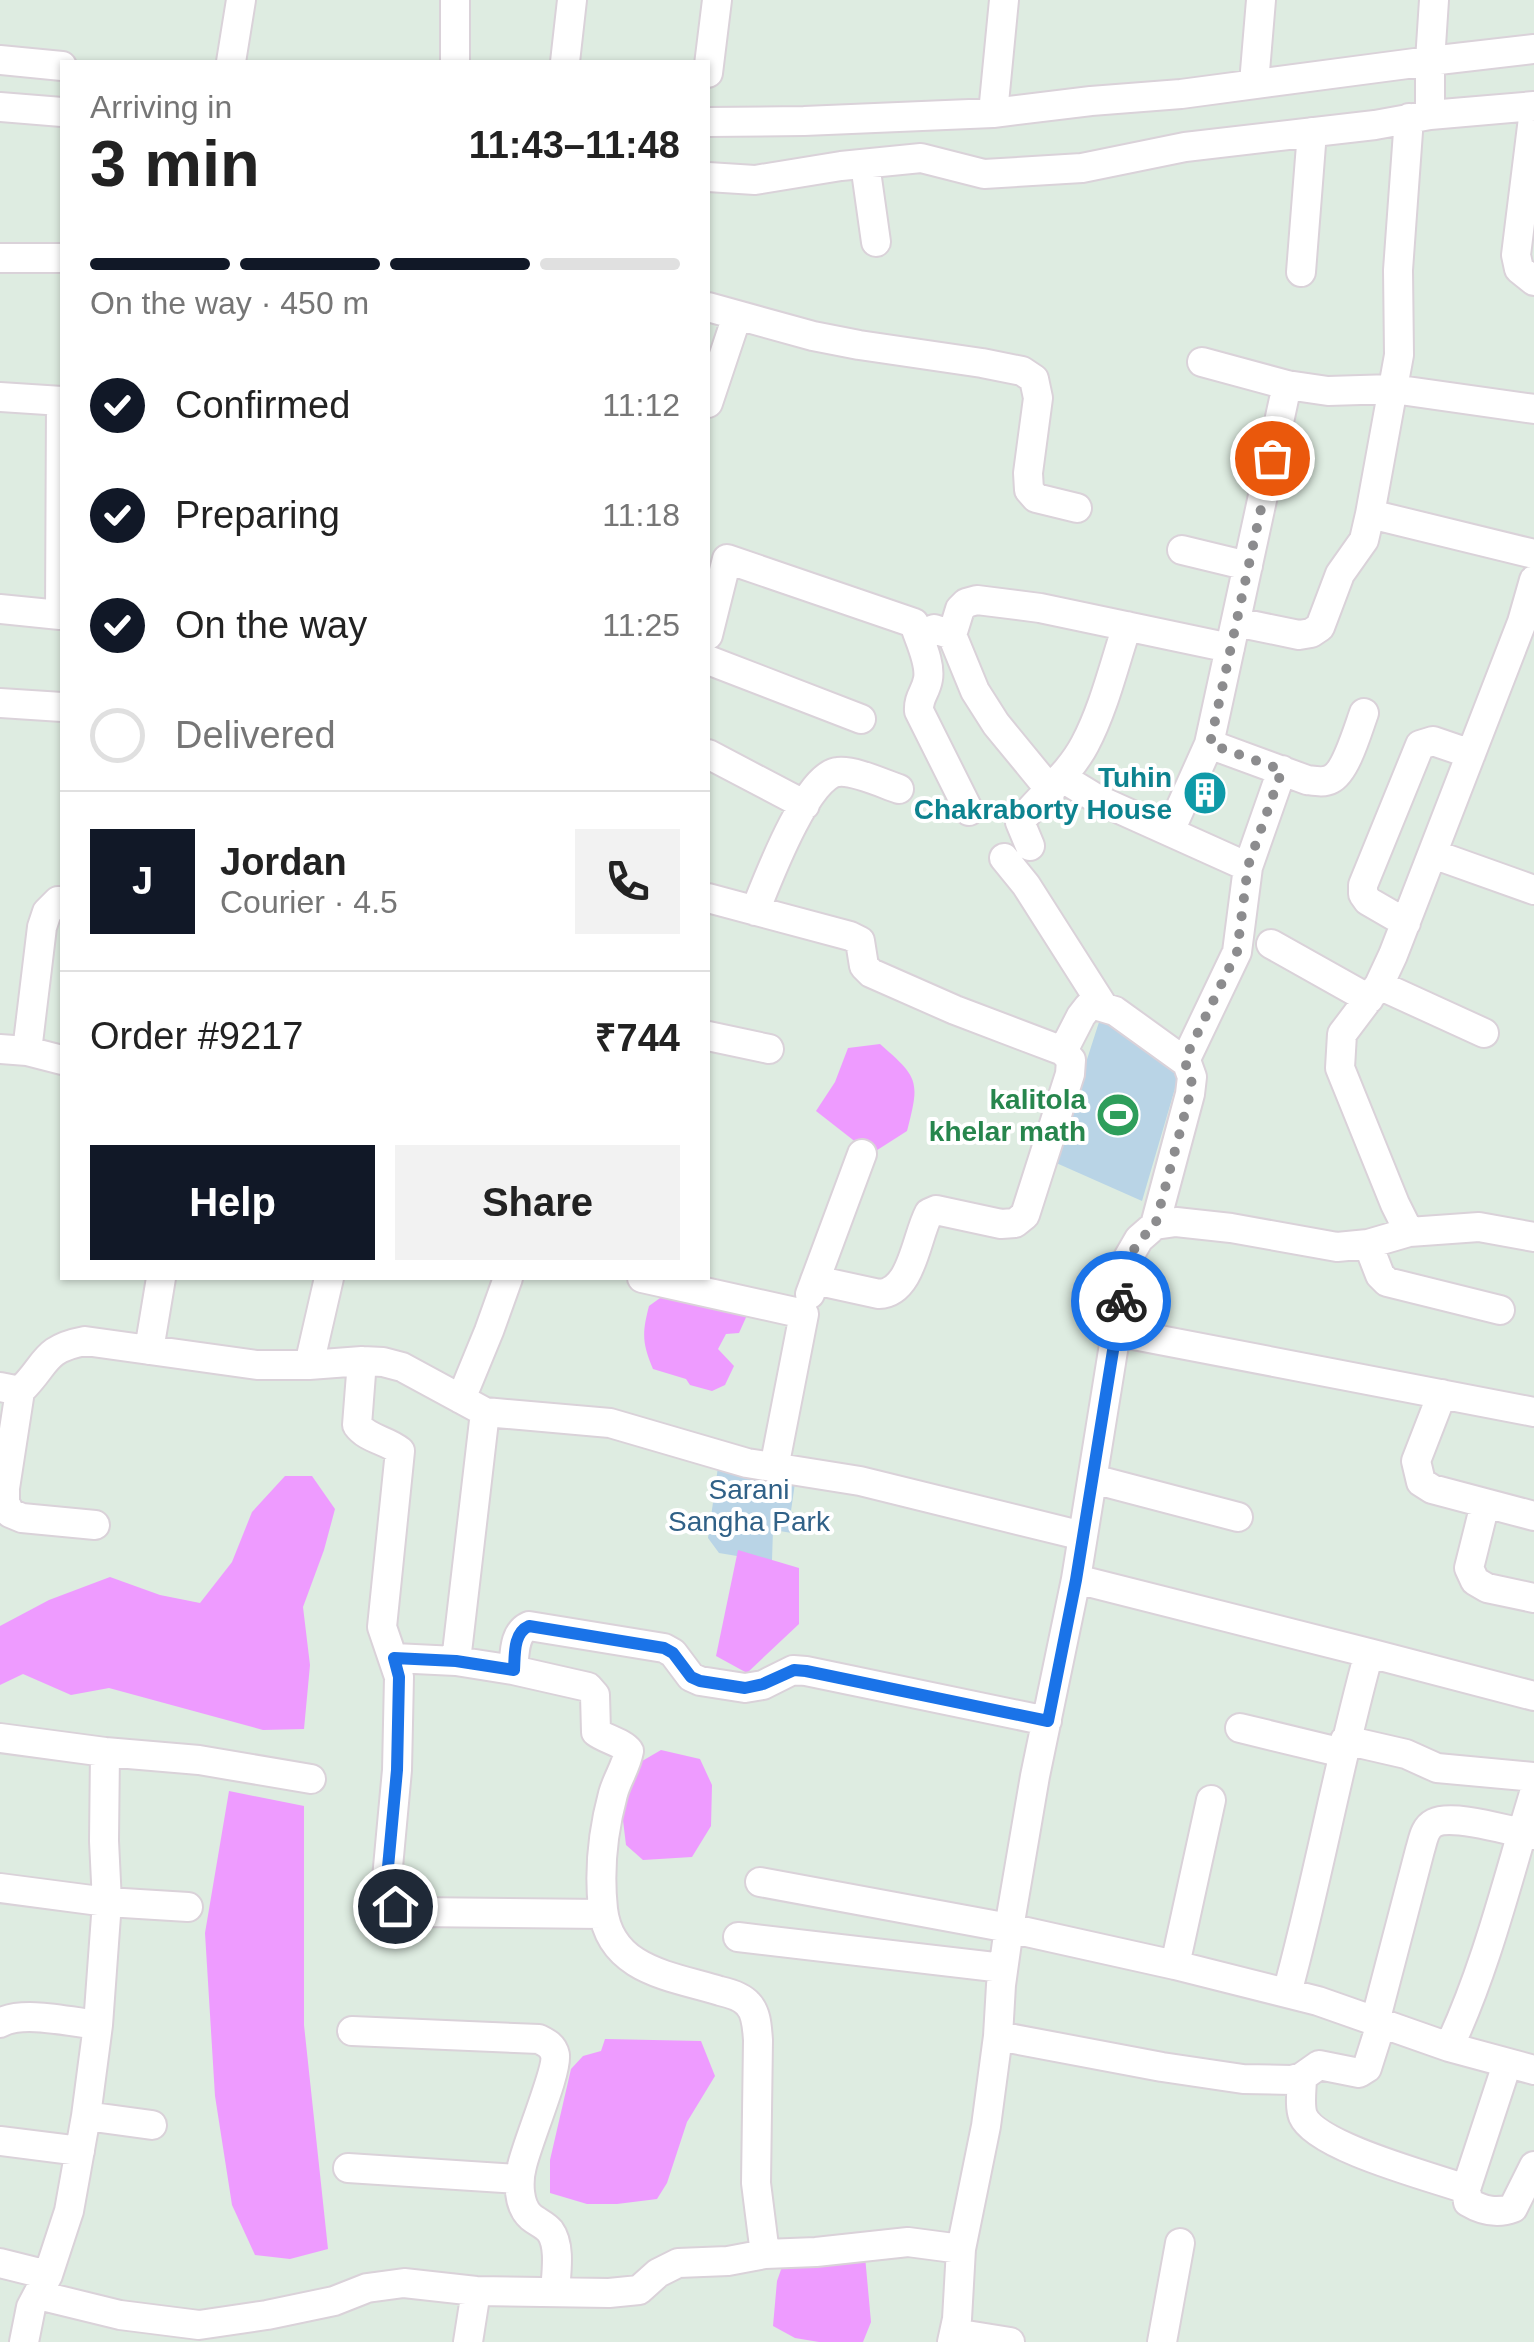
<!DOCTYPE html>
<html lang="en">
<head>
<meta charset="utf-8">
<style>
  body { margin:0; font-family:Arial,sans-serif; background:#f2f2f2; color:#222; height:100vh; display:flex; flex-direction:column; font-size:38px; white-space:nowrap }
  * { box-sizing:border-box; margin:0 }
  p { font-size:32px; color:#767676 }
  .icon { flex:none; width:55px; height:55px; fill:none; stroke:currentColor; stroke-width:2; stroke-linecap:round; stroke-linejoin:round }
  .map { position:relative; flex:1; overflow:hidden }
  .drawer { position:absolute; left:60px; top:60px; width:650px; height:1220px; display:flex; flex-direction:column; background:#fff; border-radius:0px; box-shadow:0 2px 8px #0004 }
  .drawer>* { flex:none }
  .pin { position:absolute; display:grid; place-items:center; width:85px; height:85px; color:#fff; margin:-42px; border:5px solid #fff; border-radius:50%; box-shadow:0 2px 10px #0007 }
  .courier { position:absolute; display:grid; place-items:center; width:100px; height:100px; margin:-50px; border:8px solid #1a73e8; border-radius:50%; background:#fff; color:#222; box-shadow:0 2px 12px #0007 }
  .head em { font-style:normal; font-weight:700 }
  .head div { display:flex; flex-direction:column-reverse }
  .head { display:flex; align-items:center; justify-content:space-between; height:170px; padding:0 30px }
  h1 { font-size:65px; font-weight:700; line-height:75px }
  .bar { display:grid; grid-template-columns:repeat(4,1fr); gap:15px 10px; align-content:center; height:120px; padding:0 30px }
  .bar i { height:12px; border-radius:8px; background:#e0e0e0 }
  .bar .selected { background:#111827 }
  .bar p { grid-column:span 4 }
  .line { display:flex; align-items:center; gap:25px; padding:0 30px; border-top:2px solid #e0e0e0 }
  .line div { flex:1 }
  .round { display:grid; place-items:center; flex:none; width:105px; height:105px; border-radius:0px; background:#f2f2f2 }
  ol { padding:0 30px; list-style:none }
  li { display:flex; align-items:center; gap:30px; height:110px }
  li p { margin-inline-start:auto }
  li .icon { padding:10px; border-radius:50%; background:#111827; color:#fff; stroke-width:4 }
  li:last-child { color:#767676 }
  li i { width:55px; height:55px; border:5px solid #e0e0e0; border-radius:50% }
  .action { display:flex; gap:20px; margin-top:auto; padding:20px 30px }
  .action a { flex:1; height:115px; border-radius:0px; background:#111827; color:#fff; font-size:40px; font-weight:700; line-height:115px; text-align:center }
  .action a+a { background:#f2f2f2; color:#222 }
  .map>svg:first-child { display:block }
  .green { fill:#b9d4e6 }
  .water { fill:#ee9bff }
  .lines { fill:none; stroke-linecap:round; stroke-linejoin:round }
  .minor-casing { stroke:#dad2d9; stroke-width:32 }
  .minor { stroke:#fff; stroke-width:28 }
  .done { stroke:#8c8c8e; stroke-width:10; stroke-dasharray:0 18 }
  .route { stroke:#1a73e8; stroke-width:12 }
  .labels { text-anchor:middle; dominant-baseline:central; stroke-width:8; stroke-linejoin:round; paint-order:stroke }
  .culture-label { font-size:28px; font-weight:bold; fill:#0d838f; stroke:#fff; text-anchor:end }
  .leisure-label { font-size:28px; font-weight:bold; fill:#27864d; stroke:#fff; text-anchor:end }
  .park-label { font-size:28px; fill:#306187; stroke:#fff }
</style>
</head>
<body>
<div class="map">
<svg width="1534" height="2342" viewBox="0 0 1534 2342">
  <rect width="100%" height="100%" fill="#deece1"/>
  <!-- green -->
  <path class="green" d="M1100,1019l81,49 -39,133 -88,-39z
    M718,1467l78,9 -5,35 8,7 -7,15 -19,-3 -1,30h-11l-42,-7 -11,-15z"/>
  <!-- water -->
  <path class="water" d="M880,1044c39,34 40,37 27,87l-36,23 -55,-43 19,-29 13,-34z
    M667,1293l81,20 -9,20 -13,1 -8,15 16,17 -9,19 -13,6 -22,-6 -4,-6 -33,-10c-11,-26 -11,-36 -4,-63z
    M285,1476h27l23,33 -11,41 -21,57 7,58 -6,64 -41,1 -154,-42 -38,7 -48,-21 -23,11v-59l49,-26 61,-23 50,18 40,8 32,-41 20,-50z
    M738,1550l61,18v56l-52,49 -31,-17z
    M661,1750l39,9 12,26 -1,41 -19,31 -49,3 -17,-15 -4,-33 15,-48z
    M229,1791l75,15v219l24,224 -38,10 -35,-4 -23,-50 -17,-109 -10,-163z
    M605,2039l96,2 14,35 -28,46 -20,61 -10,16 -40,5h-30l-37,-11v-33l21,-91 12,-13 18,-5z
    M865,2256l6,66 -8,20h-44l-24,-4 -22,-12 4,-45 6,-17z"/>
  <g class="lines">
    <defs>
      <path id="minor" d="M0,60l62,6
        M231,62l10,-62
        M455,62v-62
        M565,62l7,-62
        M708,73l9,-73
        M1254,83l7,-83
        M0,107l62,5
        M1534,110l-18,145 3,14 15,12
        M993,113l11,-113
        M1430,115v-54l104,-12
        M1409,118l-11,152 1,85 -29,159 164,40
        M708,122l96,-1 189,-8 98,-12 90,-7 249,-33 4,-61
        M865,164l11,78
        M708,177l47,3 86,-14 80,-8 63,16 98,-6 103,-21 190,-22 55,-10 104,-9
        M0,258h62
        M1301,272l11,-140
        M708,307l105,29 46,9 123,18 40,8 12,8 4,19 -10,75 1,17 7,8 41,10
        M1202,362l85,23 41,6 65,-2 141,20
        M0,397l62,4
        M61,401l-1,214h2
        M708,403l29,-87
        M1182,550l66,16
        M0,609l60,6
        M1236,622l63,13 12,-2 9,-6 20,-53 24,-34 6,-26
        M934,629l18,6 23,56 21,33 55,67
        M708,635l19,-76 187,64c5,17 17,39 14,56 -2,13 -10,18 -9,32l50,100
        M952,635l8,-26 6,-6 11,-3 63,8 190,40
        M708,660l153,59
        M0,703l62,4
        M1209,744l98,36c8,1 17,3 24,-1 15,-7 27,-50 33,-66
        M708,754l97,51
        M1061,777l36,22 151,68
        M1170,831l39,-87 78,-359
        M1030,846l-10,-24c20,-26 49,-47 65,-78 19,-36 29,-79 42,-118
        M1433,854l101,36
        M1004,858l22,27 77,121
        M708,898l142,38 10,5 4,25 7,7 84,37 108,41 8,9 -1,14 -45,141 -10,8 -14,1 -65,-14 -7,3c-13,24 -17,80 -50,81l-64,-14
        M755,911c11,-27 52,-137 83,-139 16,-2 46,12 61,17
        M1406,923l-38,-22 -5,-7v-9l57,-140 13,-4 38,13
        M1271,944l98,55
        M1379,985l105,48
        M708,1036l61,13
        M0,1049l27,2 35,9
        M27,1051l15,-124 5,-15 11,-11h4
        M1063,1051l18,-35 7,-9 7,-2 20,6 72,52 5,14 -2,17 -35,131
        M1185,1061l52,-109 11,-85 34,-97
        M1409,1232l-14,-28 -55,-136 2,-34 37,-49 14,-30 129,-333 12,-42
        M1368,1244l12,31 7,7 113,28
        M642,1278l162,36 -30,154
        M810,1294l52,-140
        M1118,1332l416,80
        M149,1350l12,-72
        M362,1361l-5,64c10,14 30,15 43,26l-18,176 17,50 -2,93 -10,108 1,19 7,9 18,6 190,2
        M309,1365l20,-87
        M0,1387l20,4c28,-27 22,-42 65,-50l172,24h52l53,-4 21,1 19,5 83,45
        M20,1391l-15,97v14l5,11 12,5 73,7
        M1442,1394l-26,67 5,21 11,7 102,27
        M461,1399l28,-68 19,-53
        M1093,1479l145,38
        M1485,1504l-16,64 6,13 12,7 47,10
        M1076,1579l293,74
        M394,1658l62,3
        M513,1670c2,-15 0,-37 16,-44l135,22 9,5 18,24 9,4 45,7 18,-3 30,-15 13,1 241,50
        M1240,1728l103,25
        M0,1738l105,14 94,8 112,19
        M1345,1740l61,14 31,14 97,9
        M760,1882l249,46 166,37 143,36 131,46c32,-68 52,-142 73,-214l12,2
        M0,1888l107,14 81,5
        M738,1937l265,31
        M1175,1965l36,-165
        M1287,1993c31,-113 51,-228 82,-340l165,43
        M1375,2022l45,-172c3,-9 4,-22 14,-27 18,-9 68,6 88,10l12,-40
        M0,2023c22,-13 71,-1 98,2
        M352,2031l187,8c8,4 14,7 16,16 3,15 -28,88 -33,111 -4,15 -4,40 9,51 6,5 14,8 19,14 11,15 6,43 5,61
        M998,2036l164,31 81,12 49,1 10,-3 17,-12 40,8 8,-5 14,-44
        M1449,2047l85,23
        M1507,2064l-41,125 2,13c15,9 29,12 45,6l21,-42
        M1302,2077c0,12 -3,28 1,39 13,31 129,61 163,73
        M86,2116l66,9
        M0,2141l80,10
        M348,2168l171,11
        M765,2254l-9,-71 2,-143c-1,-11 -1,-27 -10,-36 -6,-7 -19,-11 -28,-13 -48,-15 -110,-20 -117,-82 -4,-37 0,-78 10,-115 4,-15 13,-27 16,-43 -7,-9 -24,-12 -33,-19l-1,-37 -7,-8 -75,-17 -57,-9 29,-249 125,11 137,40 113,18 223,55
        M0,2263l48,12
        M38,2295l82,20 79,10 68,-10 67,-14 33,-13 37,-5 72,8 133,2 30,-3 19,-17 20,-10 50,-2 37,-7 51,-2 92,-10 53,7
        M954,2333l56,9
        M24,2342l7,-35 17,-32 21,-64 17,-95 12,-91 9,-123 -3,-61 1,-89
        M468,2342l8,-51
        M952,2342l5,-23 4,-70 25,-123 12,-90 3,-51 8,-57 26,-152 41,-197 52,-321 11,-19 16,-14 21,-3 55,6 106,19 31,-3 41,-12 70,-5 55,10
        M1162,2342l18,-99"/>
    </defs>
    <!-- minor casing -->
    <use href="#minor" class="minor-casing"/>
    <!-- minor -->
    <use href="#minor" class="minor"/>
  </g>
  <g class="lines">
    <!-- done -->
    <path class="done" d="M1121,1301c6,-34 6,-53 34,-75l35,-132 2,-17 -8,-16 53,-109 11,-86 34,-96 -72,-26 62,-286"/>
    <!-- route -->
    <path class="route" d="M395,1906l-7,-10 -1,-18 10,-108 2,-93 -5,-19 62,3 58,9c1,-15 -1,-37 15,-44l135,22 9,5 18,24 9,4 45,7 18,-4 31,-14 12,1 242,50 28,-141 45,-279"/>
  </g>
  <!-- icons -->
  <defs>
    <symbol id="building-disc" viewBox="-11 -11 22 22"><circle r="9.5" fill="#0f9aa8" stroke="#fff"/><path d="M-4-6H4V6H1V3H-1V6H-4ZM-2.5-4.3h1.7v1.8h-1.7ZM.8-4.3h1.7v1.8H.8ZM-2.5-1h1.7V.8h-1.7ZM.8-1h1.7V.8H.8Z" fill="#fff"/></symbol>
    <symbol id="stadium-disc" viewBox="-11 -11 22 22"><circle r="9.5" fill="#2e9e5b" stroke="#fff"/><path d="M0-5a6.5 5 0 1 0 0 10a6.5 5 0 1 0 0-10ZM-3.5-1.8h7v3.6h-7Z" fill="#fff"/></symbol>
  </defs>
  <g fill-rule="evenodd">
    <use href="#building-disc" x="1180" y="768" width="50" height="50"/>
    <use href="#stadium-disc" x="1093" y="1090" width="50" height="50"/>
  </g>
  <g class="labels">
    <!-- culture labels -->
    <g class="culture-label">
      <text x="1172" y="777">Tuhin<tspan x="1172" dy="32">Chakraborty House</tspan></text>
    </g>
    <!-- leisure labels -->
    <g class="leisure-label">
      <text x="1086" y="1099">kalitola<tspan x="1086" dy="32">khelar math</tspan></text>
    </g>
    <!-- park labels -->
    <g class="park-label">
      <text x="749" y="1489">Sarani<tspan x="749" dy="32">Sangha Park</tspan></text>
    </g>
  </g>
</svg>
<div class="pin" style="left:1272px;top:458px;background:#ea580c"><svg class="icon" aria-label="bag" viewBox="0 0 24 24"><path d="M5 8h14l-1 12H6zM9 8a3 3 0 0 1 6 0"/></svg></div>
<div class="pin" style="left:395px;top:1906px;background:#1f2937"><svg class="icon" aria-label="home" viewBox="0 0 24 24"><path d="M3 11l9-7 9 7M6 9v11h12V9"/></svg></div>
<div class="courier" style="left:1121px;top:1301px"><svg class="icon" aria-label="bike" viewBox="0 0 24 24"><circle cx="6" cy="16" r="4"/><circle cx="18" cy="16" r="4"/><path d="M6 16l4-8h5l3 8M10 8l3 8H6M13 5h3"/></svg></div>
<section class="drawer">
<div class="head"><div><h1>3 min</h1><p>Arriving in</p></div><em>11:43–11:48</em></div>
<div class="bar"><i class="selected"></i><i class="selected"></i><i class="selected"></i><i></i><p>On the way · 450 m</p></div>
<ol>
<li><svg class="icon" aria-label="check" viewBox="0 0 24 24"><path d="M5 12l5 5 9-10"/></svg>Confirmed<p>11:12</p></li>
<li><svg class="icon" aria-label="check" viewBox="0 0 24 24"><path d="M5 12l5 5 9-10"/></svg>Preparing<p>11:18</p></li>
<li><svg class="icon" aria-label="check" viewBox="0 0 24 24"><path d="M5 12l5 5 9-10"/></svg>On the way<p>11:25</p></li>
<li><i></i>Delivered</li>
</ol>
<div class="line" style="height:180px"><b class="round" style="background:#111827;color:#fff">J</b><div><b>Jordan</b><p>Courier · 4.5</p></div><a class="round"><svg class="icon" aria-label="phone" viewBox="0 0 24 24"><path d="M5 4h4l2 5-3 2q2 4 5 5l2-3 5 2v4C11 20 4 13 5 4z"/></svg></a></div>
<div class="line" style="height:130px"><div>Order #9217</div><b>₹744</b></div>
<div class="action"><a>Help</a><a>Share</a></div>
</section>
</div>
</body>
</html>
